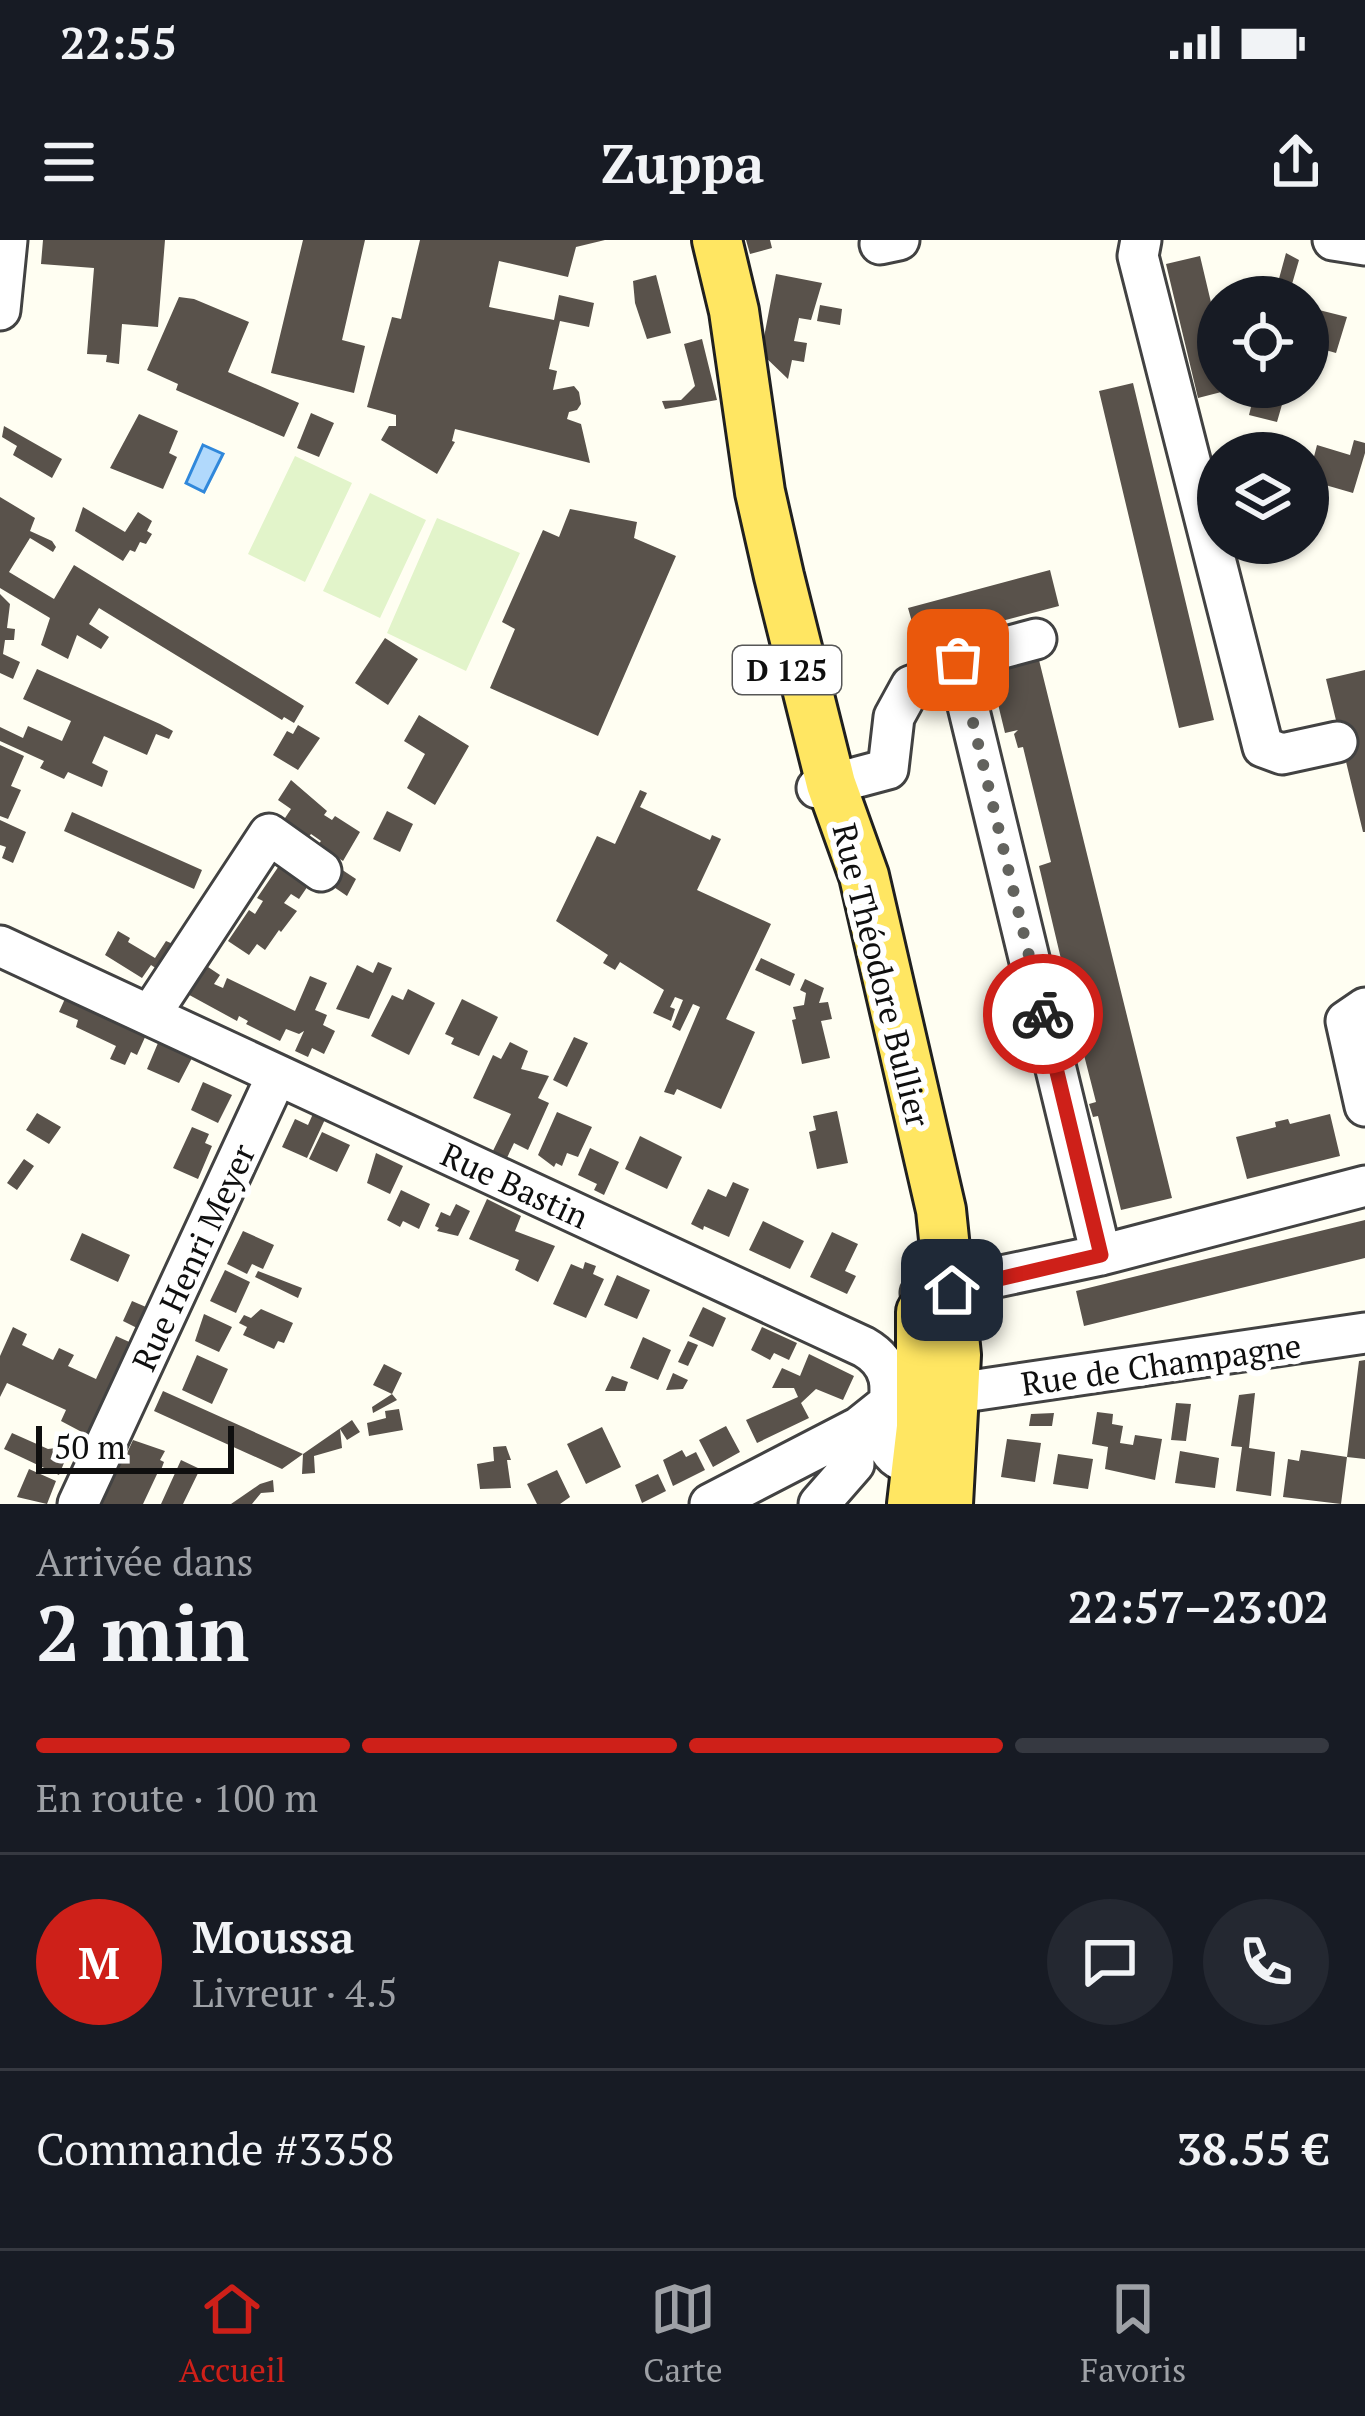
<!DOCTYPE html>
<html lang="fr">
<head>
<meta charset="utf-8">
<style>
  body { margin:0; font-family:"PT Serif",serif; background:#242831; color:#f1f3f6; height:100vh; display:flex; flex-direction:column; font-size:45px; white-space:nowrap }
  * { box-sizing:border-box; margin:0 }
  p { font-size:39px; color:#9ea1a6 }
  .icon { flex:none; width:66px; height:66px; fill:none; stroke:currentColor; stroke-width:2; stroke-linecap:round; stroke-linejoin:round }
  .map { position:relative; height:1264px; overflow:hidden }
  .side { display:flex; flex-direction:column; background:#171b24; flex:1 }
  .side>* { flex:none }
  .tools { position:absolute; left:1197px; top:36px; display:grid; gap:24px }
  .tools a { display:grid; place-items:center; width:132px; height:132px; border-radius:50%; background:#171b24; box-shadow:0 3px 9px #0004; font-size:60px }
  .scale { position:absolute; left:36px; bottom:30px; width:198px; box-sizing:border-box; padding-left:12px; border:6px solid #0f0f0f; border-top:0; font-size:33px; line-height:42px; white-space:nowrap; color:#0f0f0f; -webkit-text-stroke:9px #fff; paint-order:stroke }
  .pin { position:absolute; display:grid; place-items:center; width:102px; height:102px; color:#fff; margin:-51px; border-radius:24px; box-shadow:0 6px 18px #0006 }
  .courier { position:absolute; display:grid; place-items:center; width:120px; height:120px; margin:-60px; border:9px solid #ce2019; border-radius:50%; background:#fff; color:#222; box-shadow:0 3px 15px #0007 }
  .headline em { font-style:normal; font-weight:700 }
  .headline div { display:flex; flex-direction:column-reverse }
  .headline { display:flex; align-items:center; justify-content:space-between; height:204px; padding:0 36px }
  h1 { font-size:78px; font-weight:700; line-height:90px }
  .bar { display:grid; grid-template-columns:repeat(4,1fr); gap:18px 12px; align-content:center; height:144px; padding:0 36px }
  .bar i { height:15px; border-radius:9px; background:#363941 }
  .bar .current { background:#ce2019 }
  .bar p { grid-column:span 4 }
  .line { display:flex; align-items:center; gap:30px; padding:0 36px; border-top:3px solid #363941 }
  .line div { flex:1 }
  .round { display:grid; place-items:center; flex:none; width:126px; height:126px; border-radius:63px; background:#242831 }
  .status { display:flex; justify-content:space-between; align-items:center; height:84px; padding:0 60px; background:#171b24; direction:ltr }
  .status svg { height:33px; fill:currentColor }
  header { display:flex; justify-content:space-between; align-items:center; height:156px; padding:0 36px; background:#171b24; font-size:54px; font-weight:700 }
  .menu { display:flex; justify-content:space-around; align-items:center; height:168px; border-top:3px solid #363941; background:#171b24; font-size:33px; color:#9ea1a6 }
  .menu a { display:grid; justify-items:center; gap:6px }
  .menu .current { color:#ce2019 }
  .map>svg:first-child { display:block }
  .pitch { fill:#e2f4ca }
  .water { fill:#b1d9fc; stroke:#3088db; stroke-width:3 }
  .building { fill:#59524b }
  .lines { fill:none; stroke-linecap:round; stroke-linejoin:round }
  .minor-casing { stroke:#424242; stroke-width:45 }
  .major-casing { stroke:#202020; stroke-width:54 }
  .minor { stroke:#fff; stroke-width:39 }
  .major { stroke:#ffe662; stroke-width:48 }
  .done { stroke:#63635e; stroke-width:12; stroke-dasharray:0 21.6 }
  .route { stroke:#ce2019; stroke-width:15 }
  .labels { text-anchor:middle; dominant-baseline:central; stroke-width:12; stroke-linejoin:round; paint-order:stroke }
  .shield { fill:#fff; stroke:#575757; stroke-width:3 }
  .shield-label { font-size:30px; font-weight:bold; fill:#0f0f0f }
  .street-label { font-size:33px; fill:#0f0f0f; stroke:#fff }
</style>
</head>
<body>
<div class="status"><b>22:55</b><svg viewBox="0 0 49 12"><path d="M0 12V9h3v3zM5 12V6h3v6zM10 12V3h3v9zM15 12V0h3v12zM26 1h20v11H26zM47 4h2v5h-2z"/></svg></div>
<header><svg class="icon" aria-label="menu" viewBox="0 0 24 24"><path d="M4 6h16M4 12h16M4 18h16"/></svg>Zuppa<svg class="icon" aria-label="share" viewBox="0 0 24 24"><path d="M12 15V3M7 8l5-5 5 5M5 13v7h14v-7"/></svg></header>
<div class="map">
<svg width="1365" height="1264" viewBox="0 0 1365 1264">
  <rect width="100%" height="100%" fill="#fffef2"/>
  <!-- pitch -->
  <path class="pitch" d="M295,216l57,27 -47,99 -57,-28z
    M370,253l56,27 -46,98 -57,-27z
    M437,278l83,35 -54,118 -79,-38z"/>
  <!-- water -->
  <path class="water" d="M203,205l20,9 -19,38 -18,-9z"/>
  <!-- building -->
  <path class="building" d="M43,0h122l-7,87 -36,-3 -3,40 -13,-2 1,-7 -20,-1 7,-86 -53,-4z
    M303,0h62l-23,100 23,6 -11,47 -83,-20z
    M420,0h185l-29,7 -8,30 -69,-16 -10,46 65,13 5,-25 35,8 -5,24 -29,-6 -11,48 8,2 -4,19 21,-4 5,6 2,12 -4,6 -8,2 -2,7 14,5 9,39 -135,-34 -3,12 3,1 -18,32 -56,-34 8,-14h7v-11l-29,-8 25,-90 9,2z
    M746,0h24l2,8 -22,6z
    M1286,13l13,7 -9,31 18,6h-34z
    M1200,16l18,76v55l15,2 -35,9 -32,-134z
    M776,34l46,9 -11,37 -12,-2 -5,23 13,2 -3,19 -12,-2 -4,19 -27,-26z
    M656,35l15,58 -24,6 -12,-36 -2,-22z
    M179,57l15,2 55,23 -21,50 71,31 -15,34 -108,-47 2,-6 -31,-14z
    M820,65l22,4 -2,16 -23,-4z
    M1315,69l32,8 -11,36 -28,-8z
    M702,99l15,61 -52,9 -3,-8 19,-1 14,-14 -11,-42z
    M1133,143l81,337 -35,8 -80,-337z
    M1256,147h31l-10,35 -28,-7z
    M311,173l23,10 -15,34 -22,-9z
    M139,174l39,17 -9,22 8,4 -14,32 -53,-21z
    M4,186l58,33 -10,19 -39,-23 4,-9 -15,-9z
    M1354,200l11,3v10l-12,40 -45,-13 9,-35 33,10z
    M0,257l35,21 -5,13 22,10 4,6 -3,5 -23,-14 -21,34 45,27 20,-34 230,141 -10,17 -10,-6 -2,3 -183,-112 -10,16 20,13 -8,12 -24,-14 -9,24 -27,-14 9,-27 -50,-30z
    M83,267l42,25 13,-20 14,9 -5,10 5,3 -6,10 -6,-2 -5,10 -5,-2 -7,11 -48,-30z
    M570,269l67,13 -3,16 42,18 -78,180 -108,-48 25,-59 -13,-7 41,-92 16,7z
    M1050,330l9,36 -141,37 -10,-35z
    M0,354l10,10 -3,24 8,1 -1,11h-9l-2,14 17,8 -7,17 -13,-6z
    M385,398l33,21 -30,46 -33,-22z
    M1039,420l133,538 -51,12 -23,-94 -5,1 -4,-13 7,-2 -33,-129 -5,1 -3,-14 6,-1 -22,-93 12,-4 -28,-115 -5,1 -4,-14 4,-4 -13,3 -15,-62z
    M37,429l123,55 13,7 -4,8 -13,-5 -9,21 -43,-19 -12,27 16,8 -6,16 -34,-15 -4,7 -24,-11 4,-7 -44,-20v-14l23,11 5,-12 34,15 9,-20 -48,-22z
    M1365,430v162h-2l-37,-153z
    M419,475l50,31 -34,59 -28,-17 18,-34 -21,-13z
    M298,485l22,13 -22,32 -25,-15 14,-24 6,3z
    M0,505l24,11 -13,30 10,4 -13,29 -8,-3z
    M291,540l36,31 -3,4 8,5 3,-4 25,16 -17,29 -25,-16 3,-4 -10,-7 -3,4 -25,-17 8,-12 -13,-9z
    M640,550l7,3 -7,14 70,33 2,-5 9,4 -24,51 74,34 -45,95 29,13 -34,77 -44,-20 -3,6 -10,-3 36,-85 -7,-3 -13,27 -8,-4 11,-27 -8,-3 -5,10 5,2 -4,12 -18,-8 11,-23 -44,-28 -5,8 -12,-7 5,-8 -52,-34 41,-85 18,8z
    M387,571l26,13 -13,28 -27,-13z
    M72,572l130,58 -8,19 -130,-58z
    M0,580l26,12 -13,31 -11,-5 4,-11 -6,-2z
    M283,620l29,20 -13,19 -8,-5 -7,9 13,8 -16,21 -2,-2 -14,20 -8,-6 -8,11 -21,-14 21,-31 6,4 8,-13 -6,-3z
    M338,627l18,12 -9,17 -19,-13z
    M118,691l12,7 -2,4 27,16 11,-17 14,6 -17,26 -12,-8 -9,13 -37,-23z
    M761,718l34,16 -5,12 -35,-16z
    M378,722l14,6 -23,51 -33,-10 21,-44 16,8z
    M202,723l18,12 -6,9 9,4 4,-10 68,33 15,-35 17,7 -12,27 12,5 -4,10 12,6 -11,23 -12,-6 -4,9 -13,-6 9,-20 -5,3 -13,-5 -6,12 -34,-17 2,-3 -9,-5 -2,5 -55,-30z
    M805,739l19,9 -5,15 9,-1 4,17 -11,2 9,37 -28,6 -10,-44 4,-1 -3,-12 11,-2 2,-12 -6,-3z
    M408,749l27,14 -26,52 -38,-19 21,-41 11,5z
    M68,752l14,6 -3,7 67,30 -9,20 -6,-3 -6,13 -15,-6 6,-13 -40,-19 2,-7 -19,-8z
    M462,759l36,18 -19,39 -28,-12 3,-6 -9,-4z
    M574,797l14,6 -21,44 -14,-7z
    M510,802l18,9 -7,18 28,7 -11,22 11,5 -21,47 -14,-7 -10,21 -14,-7 21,-43 -38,-16 20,-43 8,4z
    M158,803l34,15 -13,25 -32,-14z
    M203,842l29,13 -14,28 -27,-13z
    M316,867l12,6 -21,45 -25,-11 13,-28 13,6z
    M837,871l11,52 -31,6 -8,-37 7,-2 -3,-14z
    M557,872l35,15 -14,30 -11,-4 -5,13 -6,-3 -2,4 -16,-12z
    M37,873l24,14 -12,17 -23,-14z
    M1330,874l10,42 -93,23 -11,-42 40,-10 -1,-5 13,-3 2,5z
    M192,887l17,7 -4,9 7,3 -14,33 -25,-11z
    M322,892l28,13 -13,27 -28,-13z
    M640,896l42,21 -15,32 -42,-20z
    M590,908l29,14 -15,33 -10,-5 3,-6 -19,-9z
    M376,913l27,13 -13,28 -23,-11z
    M24,919l10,7 -17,24 -10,-7z
    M733,942l16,7 -20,48 -25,-11 -1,4 -12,-6 17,-35 18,8z
    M401,950l29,14 -11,25 -16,-8 -3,6 -13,-7z
    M487,959l34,17 -6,15 40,15 -17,36 -23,-12 4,-10 -50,-21z
    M456,964l14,7 -12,25 -21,-5 2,-3 -4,-2 6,-14 9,4z
    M1365,980v38l-281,68 -8,-35z
    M763,981l41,20 -14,28 -41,-19z
    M243,991l31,14 -11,24 -11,-5 -5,10 -20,-10z
    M832,992l26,12 -13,27 11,5 -9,18 -37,-17z
    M82,993l48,22 -12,27 -48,-22z
    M585,1022l11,4 -3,8 11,5 -18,39 -33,-14 18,-40 12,5z
    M225,1030l25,12 -14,31 -26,-12z
    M258,1031l44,17 -4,10 -43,-21z
    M617,1035l33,15 -13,29 -33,-14z
    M132,1061l21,9 -10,21 -20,-10z
    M703,1067l23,11 -13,29 -24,-11z
    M261,1069l32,14 -9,20 -6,-2 -4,8 -31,-14 4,-8 -8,-4 5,-8 7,3z
    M204,1074l28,13 -13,25 -24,-11z
    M13,1087l14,7 -5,11 31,15 6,-12 15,7 -6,11 28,13 20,-43 20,9 -43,93 -32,-17 5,-11 -59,-27 -7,14v-41z
    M762,1087l35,16 -8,17 -15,-7 -4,7 -19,-10z
    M643,1097l28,13 -13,30 -28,-12z
    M688,1101l10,4 -10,21 -10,-4z
    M809,1114l45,22 -11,24 -27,-11 -15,14 8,15 -52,25 -11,-23 52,-23 -4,-9h-22l10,-20 18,8z
    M197,1115l31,14 -16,35 -30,-14z
    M1365,1120v99l-18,-2 12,-96z
    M384,1124l18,9 -10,21 5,6 -24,13 -1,-6 20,-13 -19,-9z
    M673,1133l15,7 -5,9 -17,1z
    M612,1136l16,6 -3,9h-20z
    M163,1151l140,63 49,-34 8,12 -13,8 -7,-11 2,19 -28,8 1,17 -13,1 1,-20 -21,15 -128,-58z
    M1255,1153l-6,55 26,4 -4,44 -35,-5 6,-44 -11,-1 8,-51z
    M1176,1163l15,1 -5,37 -15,-1z
    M399,1169l4,21 -34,6 -2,-13 19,-5 -1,-7z
    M1097,1172l16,2 -1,10 11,2 -3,17 13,2 2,-10 27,4 -7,41 -50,-11 3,-22 -16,-3z
    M1054,1173l-2,13h-23l2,-12z
    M726,1186l14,26 -27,15 -14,-27z
    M602,1187l19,40 -35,17 -19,-40z
    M12,1193l36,16 8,-1 -2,5 12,5 -7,17 -55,-26z
    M1007,1199l34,4 -6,39 -34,-5z
    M133,1200l32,11 -5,9 4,2 -3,8 -6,-2 3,4 -15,32h-48l20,-44 8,2z
    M506,1206l5,14h-4l4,28 -31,1 -3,-25 17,-3 -1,-14z
    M682,1210l4,7 10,-5 9,18 -32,16 -10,-26z
    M1301,1210l46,7 -6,47 -58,-7 5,-38 11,2z
    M1180,1211l39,7 -4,30 -40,-5z
    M1058,1214l35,5 -5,30 -35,-5z
    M181,1220l19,9 -17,35h-22z
    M29,1229l27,12 -9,23 -30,-7z
    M557,1230l13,27 -10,7h-23l-10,-20z
    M658,1234l8,17 -24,12 -7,-18z
    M273,1240l1,12 -13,1 -9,11h-21l29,-20z"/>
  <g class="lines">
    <defs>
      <path id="minor" d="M881,0l-1,4 19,-4
        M1141,0l-3,16 125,491 19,7 55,-12
        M1333,0l32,5
        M0,70l7,-70
        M1036,399l-78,21 1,9 142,586
        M817,548l71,-19 6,-52 17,-31 48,-17
        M0,706l864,401c68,39 -31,114 73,122
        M1365,768l-19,13 19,85
        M150,775l119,-181 52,37
        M921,1053l180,-38 264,-69
        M78,1264l199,-429
        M710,1264l149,-77 30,-24 476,-70
        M819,1264l35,-40 -1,-34"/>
      <path id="major" d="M717,0l17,71 26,181 19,84 52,208 33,92 77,334 15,145 -8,149
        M912,1264l9,-77v-115"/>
    </defs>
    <!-- minor casing -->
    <use href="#minor" class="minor-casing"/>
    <!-- major casing -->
    <use href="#major" class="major-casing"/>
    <!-- minor -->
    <use href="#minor" class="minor"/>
    <!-- major -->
    <use href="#major" class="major"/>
  </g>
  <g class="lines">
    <!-- done -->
    <path class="done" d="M958,420l85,354"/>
    <!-- route -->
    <path class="route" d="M952,1050l149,-35 -58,-241"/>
  </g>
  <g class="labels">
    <!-- shield labels -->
    <rect class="shield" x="733" y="406" width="108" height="48" rx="9"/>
    <g class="shield-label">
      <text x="787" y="430">D 125</text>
    </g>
    <!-- street labels -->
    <g class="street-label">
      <text transform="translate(882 735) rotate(76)">Rue Théodore Bullier</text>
      <text transform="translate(515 945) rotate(25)">Rue Bastin</text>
      <text transform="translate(193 1017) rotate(-65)">Rue Henri Meyer</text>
      <text transform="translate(1161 1124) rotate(-8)">Rue de Champagne</text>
    </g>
  </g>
</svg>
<div class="tools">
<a><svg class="icon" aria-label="locate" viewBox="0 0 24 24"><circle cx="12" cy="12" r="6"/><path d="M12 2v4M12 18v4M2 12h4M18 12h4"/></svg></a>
<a><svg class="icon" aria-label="layers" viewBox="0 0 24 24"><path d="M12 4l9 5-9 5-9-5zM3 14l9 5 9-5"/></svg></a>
</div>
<div class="scale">50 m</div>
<div class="pin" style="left:958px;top:420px;background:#ea580c"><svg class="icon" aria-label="bag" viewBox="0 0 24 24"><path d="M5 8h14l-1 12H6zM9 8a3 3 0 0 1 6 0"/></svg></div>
<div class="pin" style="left:952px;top:1050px;background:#1f2937"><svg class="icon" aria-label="home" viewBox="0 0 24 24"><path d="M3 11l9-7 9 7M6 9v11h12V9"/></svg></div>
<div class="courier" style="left:1043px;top:774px"><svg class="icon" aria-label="bike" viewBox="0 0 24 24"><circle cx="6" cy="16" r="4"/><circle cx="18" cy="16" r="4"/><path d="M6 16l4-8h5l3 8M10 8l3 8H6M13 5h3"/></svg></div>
</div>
<section class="side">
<div class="headline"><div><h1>2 min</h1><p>Arrivée dans</p></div><em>22:57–23:02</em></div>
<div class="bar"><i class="current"></i><i class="current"></i><i class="current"></i><i></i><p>En route · 100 m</p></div>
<div class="line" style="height:216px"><b class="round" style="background:#ce2019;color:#fff">M</b><div><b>Moussa</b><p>Livreur · 4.5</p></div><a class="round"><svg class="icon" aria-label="chat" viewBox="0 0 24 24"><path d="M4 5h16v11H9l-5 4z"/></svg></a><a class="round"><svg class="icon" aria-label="phone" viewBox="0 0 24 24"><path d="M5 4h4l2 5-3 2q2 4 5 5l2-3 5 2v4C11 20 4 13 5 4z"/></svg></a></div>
<div class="line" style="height:156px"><div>Commande #3358</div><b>38.55 €</b></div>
</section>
<nav class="menu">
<a class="current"><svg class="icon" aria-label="home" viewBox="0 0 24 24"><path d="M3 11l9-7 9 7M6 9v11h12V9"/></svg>Accueil</a>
<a><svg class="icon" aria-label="map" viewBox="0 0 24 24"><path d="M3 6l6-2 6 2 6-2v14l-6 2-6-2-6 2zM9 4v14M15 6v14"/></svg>Carte</a>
<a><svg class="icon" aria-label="saved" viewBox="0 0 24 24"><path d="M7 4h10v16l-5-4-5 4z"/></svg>Favoris</a>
</nav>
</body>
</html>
